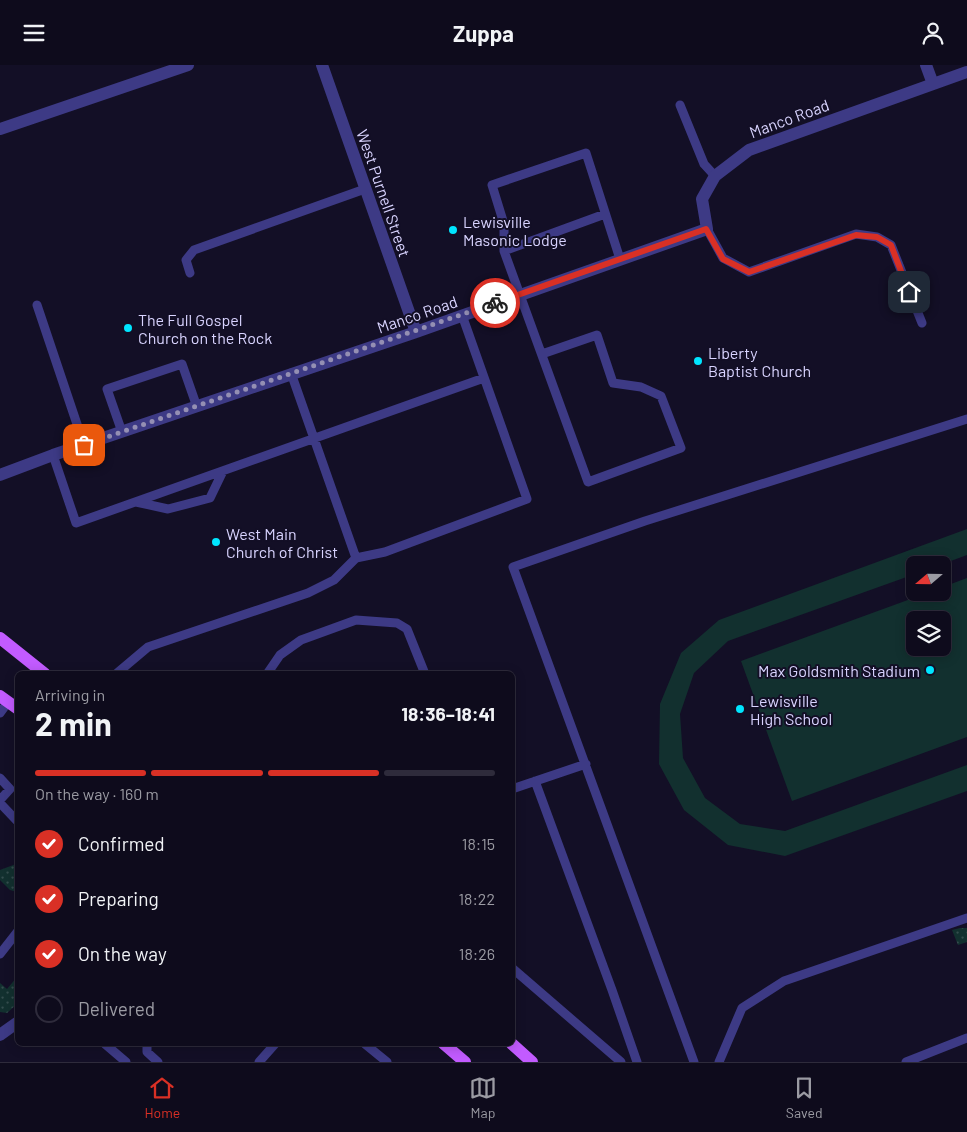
<!DOCTYPE html>
<html lang="en">
<head>
<meta charset="utf-8">
<style>
  body { margin:0; font-family:Barlow,sans-serif; background:#171425; color:#f1f3f6; height:100vh; display:flex; flex-direction:column; font-size:19px; white-space:nowrap }
  * { box-sizing:border-box; margin:0 }
  p { font-size:16px; color:#9b9ba3 }
  .icon { flex:none; width:28px; height:28px; fill:none; stroke:currentColor; stroke-width:2; stroke-linecap:round; stroke-linejoin:round }
  .map { position:relative; flex:1; overflow:hidden }
  .side { position:absolute; left:15px; top:606px; width:500px; height:375px; display:flex; flex-direction:column; background:#0e0b1c; border-radius:8px; box-shadow:0 2px 12px #0003,0 0 0 1px #2e2b3b }
  .side>* { flex:none }
  .needle { width:32px; rotate:250deg }
  .buttons { position:absolute; left:906px; top:491px; display:grid; gap:10px }
  .buttons a { display:grid; place-items:center; width:45px; height:45px; border-radius:8px; background:#0e0b1c; box-shadow:0 2px 12px #0003,0 0 0 1px #2e2b3b; font-size:25px }
  .pin { position:absolute; display:grid; place-items:center; width:42px; height:42px; color:#fff; margin:-21px; border-radius:10px; box-shadow:0 2px 8px #0006 }
  .courier { position:absolute; display:grid; place-items:center; width:50px; height:50px; margin:-25px; border:4px solid #d93025; border-radius:50%; background:#fff; color:#222; box-shadow:0 1px 6px #0007 }
  .headline em { font-style:normal; font-weight:700 }
  .headline div { display:flex; flex-direction:column-reverse }
  .headline { display:flex; align-items:center; justify-content:space-between; height:85px; padding:0 20px }
  h1 { font-size:32px; font-weight:700; line-height:38px }
  .bar { display:grid; grid-template-columns:repeat(4,1fr); gap:8px 5px; align-content:center; height:60px; padding:0 20px }
  .bar i { height:6px; border-radius:4px; background:#2e2b3b }
  .bar .on { background:#d93025 }
  .bar p { grid-column:span 4 }
  ol { padding:0 20px; list-style:none }
  li { display:flex; align-items:center; gap:15px; height:55px }
  li p { margin-inline-start:auto }
  li .icon { padding:5px; border-radius:50%; background:#d93025; color:#fff; stroke-width:4 }
  li:last-child { color:#9b9ba3 }
  li i { width:28px; height:28px; border:2px solid #2e2b3b; border-radius:50% }
  header { display:flex; justify-content:space-between; align-items:center; height:65px; padding:0 20px; background:#0e0b1c; font-size:22px; font-weight:700 }
  .dock { display:flex; justify-content:space-around; align-items:center; height:70px; border-top:1px solid #2e2b3b; background:#0e0b1c; font-size:14px; color:#9b9ba3 }
  .dock a { display:grid; justify-items:center; gap:2px }
  .dock .on { color:#d93025 }
  .map>svg:first-child { display:block }
  .green { fill:url(#green-dots) }
  .pitch { fill:#12302f; fill-rule:evenodd }
  .lines { fill:none; stroke-linecap:round; stroke-linejoin:round }
  .service { stroke:#3d3a85; stroke-width:9 }
  .minor { stroke:#3d3a85; stroke-width:12 }
  .primary { stroke:#c25bff; stroke-width:12 }
  .done { stroke:#948fb3; stroke-width:5; stroke-dasharray:0 9 }
  .route { stroke:#d93025; stroke-width:6 }
  .poi-dot { fill:#00e5ff; stroke:#130f26; stroke-width:2 }
  .labels { text-anchor:middle; dominant-baseline:central; stroke-width:4; stroke-linejoin:round; paint-order:stroke }
  .street-label { font-size:16px; fill:#d9d4ff; stroke:#130f26 }
  .poi-label { font-size:16px; fill:#d9d4ff; stroke:#130f26; text-anchor:start }
</style>
</head>
<body>
<header><svg class="icon" aria-label="menu" viewBox="0 0 24 24"><path d="M4 6h16M4 12h16M4 18h16"/></svg>Zuppa<svg class="icon" aria-label="person" viewBox="0 0 24 24"><circle cx="12" cy="8" r="4"/><path d="M4 21q1-7 8-7t8 7"/></svg></header>
<div class="map">
<svg width="967" height="997" viewBox="0 0 967 997">
  <defs>
    <pattern id="green-dots" width="8" height="8" patternUnits="userSpaceOnUse" patternTransform="scale(1.25)"><rect width="8" height="8" fill="#12302f"/><path d="M2 2h.1M6 6h.1" fill="none" stroke="#344d4e" stroke-width="1.8" stroke-linecap="round"/></pattern>
  </defs>
  <rect width="100%" height="100%" fill="#130f26"/>
  <!-- green -->
  <path class="green" d="M16,799l1,3v25l-7,-2 -10,-10v-10z
    M960,863h7v14l-9,3 -6,-15z
    M17,912v27l-10,9 -7,-1v-29l7,6z"/>
  <!-- pitch -->
  <path class="pitch" d="M967,464v26l-27,10h-25v9l-187,67 -34,32 -14,41 3,44 22,40 35,26 45,7 182,-66v26l-182,65 -57,-11 -44,-35 -25,-46 1,-60 21,-51 38,-33z
    M967,513v159l-175,64 -51,-140 186,-68h15l1,-6zM915,555h27v27h-27z"/>
  <g class="lines">
    <!-- service -->
    <path class="service" d="M680,40l24,59 11,12
      M707,164l16,29 26,14 107,-38 21,3 14,8 31,78
      M504,186l101,-37
      M190,208l-4,-13 8,-10 171,-61
      M37,240l47,140
      M542,289l55,-19 16,48 28,4 20,9 20,52 -93,34 -84,-231v-27l-12,-39 94,-32 34,106
      M122,367l-15,-43 75,-25 15,43
      M53,390l23,68 408,-145
      M136,437l32,7 42,-11 13,-27
      M356,493l29,-6 142,-53 -65,-184
      M116,609l32,-27 160,-54 26,-13 22,-22 -65,-185
      M267,609l13,-19 21,-15 55,-20 41,3 10,6 18,45
      M0,648l8,-11
      M0,713l10,11 -10,11
      M535,716l77,209 25,72
      M512,724l74,-25
      M0,738l18,19
      M0,889l18,-23
      M512,903l109,94
      M105,979l21,18
      M147,979v8l11,10
      M365,979l22,18
      M259,997l16,-18
      M694,997l-181,-495 132,-46 322,-102
      M719,997l23,-54 42,-27 183,-63
      M906,997l61,-24"/>
    <!-- minor -->
    <path class="minor" d="M322,0l94,267
      M926,0l7,19
      M0,64l188,-64
      M0,410l53,-20 363,-123 291,-103 -5,-30 13,-23 34,-26 218,-78
      M0,970l18,-13"/>
    <!-- primary -->
    <path class="primary" d="M0,573l45,36
      M0,631l18,13
      M444,979l21,18
      M512,979l20,18"/>
  </g>
  <g class="lines">
    <!-- done -->
    <path class="done" d="M84,380l411,-142"/>
    <!-- route -->
    <path class="route" d="M495,238l211,-74 17,30 26,13 107,-37 10,1 11,1 14,8 18,47"/>
  </g>
  <!-- markers -->
  <g class="poi-dot">
    <circle cx="453" cy="165" r="5"/>
    <circle cx="128" cy="263" r="5"/>
    <circle cx="698" cy="296" r="5"/>
    <circle cx="216" cy="477" r="5"/>
    <circle cx="930" cy="605" r="5"/>
    <circle cx="740" cy="644" r="5"/>
  </g>
  <g class="labels">
    <!-- street labels -->
    <g class="street-label">
      <text transform="translate(789 53) rotate(-20)">Manco Road</text>
      <text transform="translate(384 128) rotate(71)">West Purnell Street</text>
      <text transform="translate(417 249) rotate(-19)">Manco Road</text>
    </g>
    <!-- poi labels -->
    <g class="poi-label">
      <text x="463" y="156">Lewisville<tspan x="463" dy="18">Masonic Lodge</tspan></text>
      <text x="138" y="254">The Full Gospel<tspan x="138" dy="18">Church on the Rock</tspan></text>
      <text x="708" y="287">Liberty<tspan x="708" dy="18">Baptist Church</tspan></text>
      <text x="226" y="468">West Main<tspan x="226" dy="18">Church of Christ</tspan></text>
      <text x="920" y="605" text-anchor="end">Max Goldsmith Stadium</text>
      <text x="750" y="635">Lewisville<tspan x="750" dy="18">High School</tspan></text>
    </g>
  </g>
</svg>
<div class="buttons">
<a><svg class="needle" viewBox="-14 -14 28 28"><path d="M0-13l5 13h-10z" fill="#e53935"/><path d="M0 13l5-13h-10z" fill="#9b9ba3"/></svg></a>
<a><svg class="icon" aria-label="layers" viewBox="0 0 24 24"><path d="M12 4l9 5-9 5-9-5zM3 14l9 5 9-5"/></svg></a>
</div>
<div class="pin" style="left:84px;top:380px;background:#ea580c"><svg class="icon" aria-label="bag" viewBox="0 0 24 24"><path d="M5 8h14l-1 12H6zM9 8a3 3 0 0 1 6 0"/></svg></div>
<div class="pin" style="left:909px;top:227px;background:#1f2937"><svg class="icon" aria-label="home" viewBox="0 0 24 24"><path d="M3 11l9-7 9 7M6 9v11h12V9"/></svg></div>
<div class="courier" style="left:495px;top:238px"><svg class="icon" aria-label="bike" viewBox="0 0 24 24"><circle cx="6" cy="16" r="4"/><circle cx="18" cy="16" r="4"/><path d="M6 16l4-8h5l3 8M10 8l3 8H6M13 5h3"/></svg></div>
<section class="side">
<div class="headline"><div><h1>2 min</h1><p>Arriving in</p></div><em>18:36–18:41</em></div>
<div class="bar"><i class="on"></i><i class="on"></i><i class="on"></i><i></i><p>On the way · 160 m</p></div>
<ol>
<li><svg class="icon" aria-label="check" viewBox="0 0 24 24"><path d="M5 12l5 5 9-10"/></svg>Confirmed<p>18:15</p></li>
<li><svg class="icon" aria-label="check" viewBox="0 0 24 24"><path d="M5 12l5 5 9-10"/></svg>Preparing<p>18:22</p></li>
<li><svg class="icon" aria-label="check" viewBox="0 0 24 24"><path d="M5 12l5 5 9-10"/></svg>On the way<p>18:26</p></li>
<li><i></i>Delivered</li>
</ol>
</section>
</div>
<nav class="dock">
<a class="on"><svg class="icon" aria-label="home" viewBox="0 0 24 24"><path d="M3 11l9-7 9 7M6 9v11h12V9"/></svg>Home</a>
<a><svg class="icon" aria-label="map" viewBox="0 0 24 24"><path d="M3 6l6-2 6 2 6-2v14l-6 2-6-2-6 2zM9 4v14M15 6v14"/></svg>Map</a>
<a><svg class="icon" aria-label="saved" viewBox="0 0 24 24"><path d="M7 4h10v16l-5-4-5 4z"/></svg>Saved</a>
</nav>
</body>
</html>
